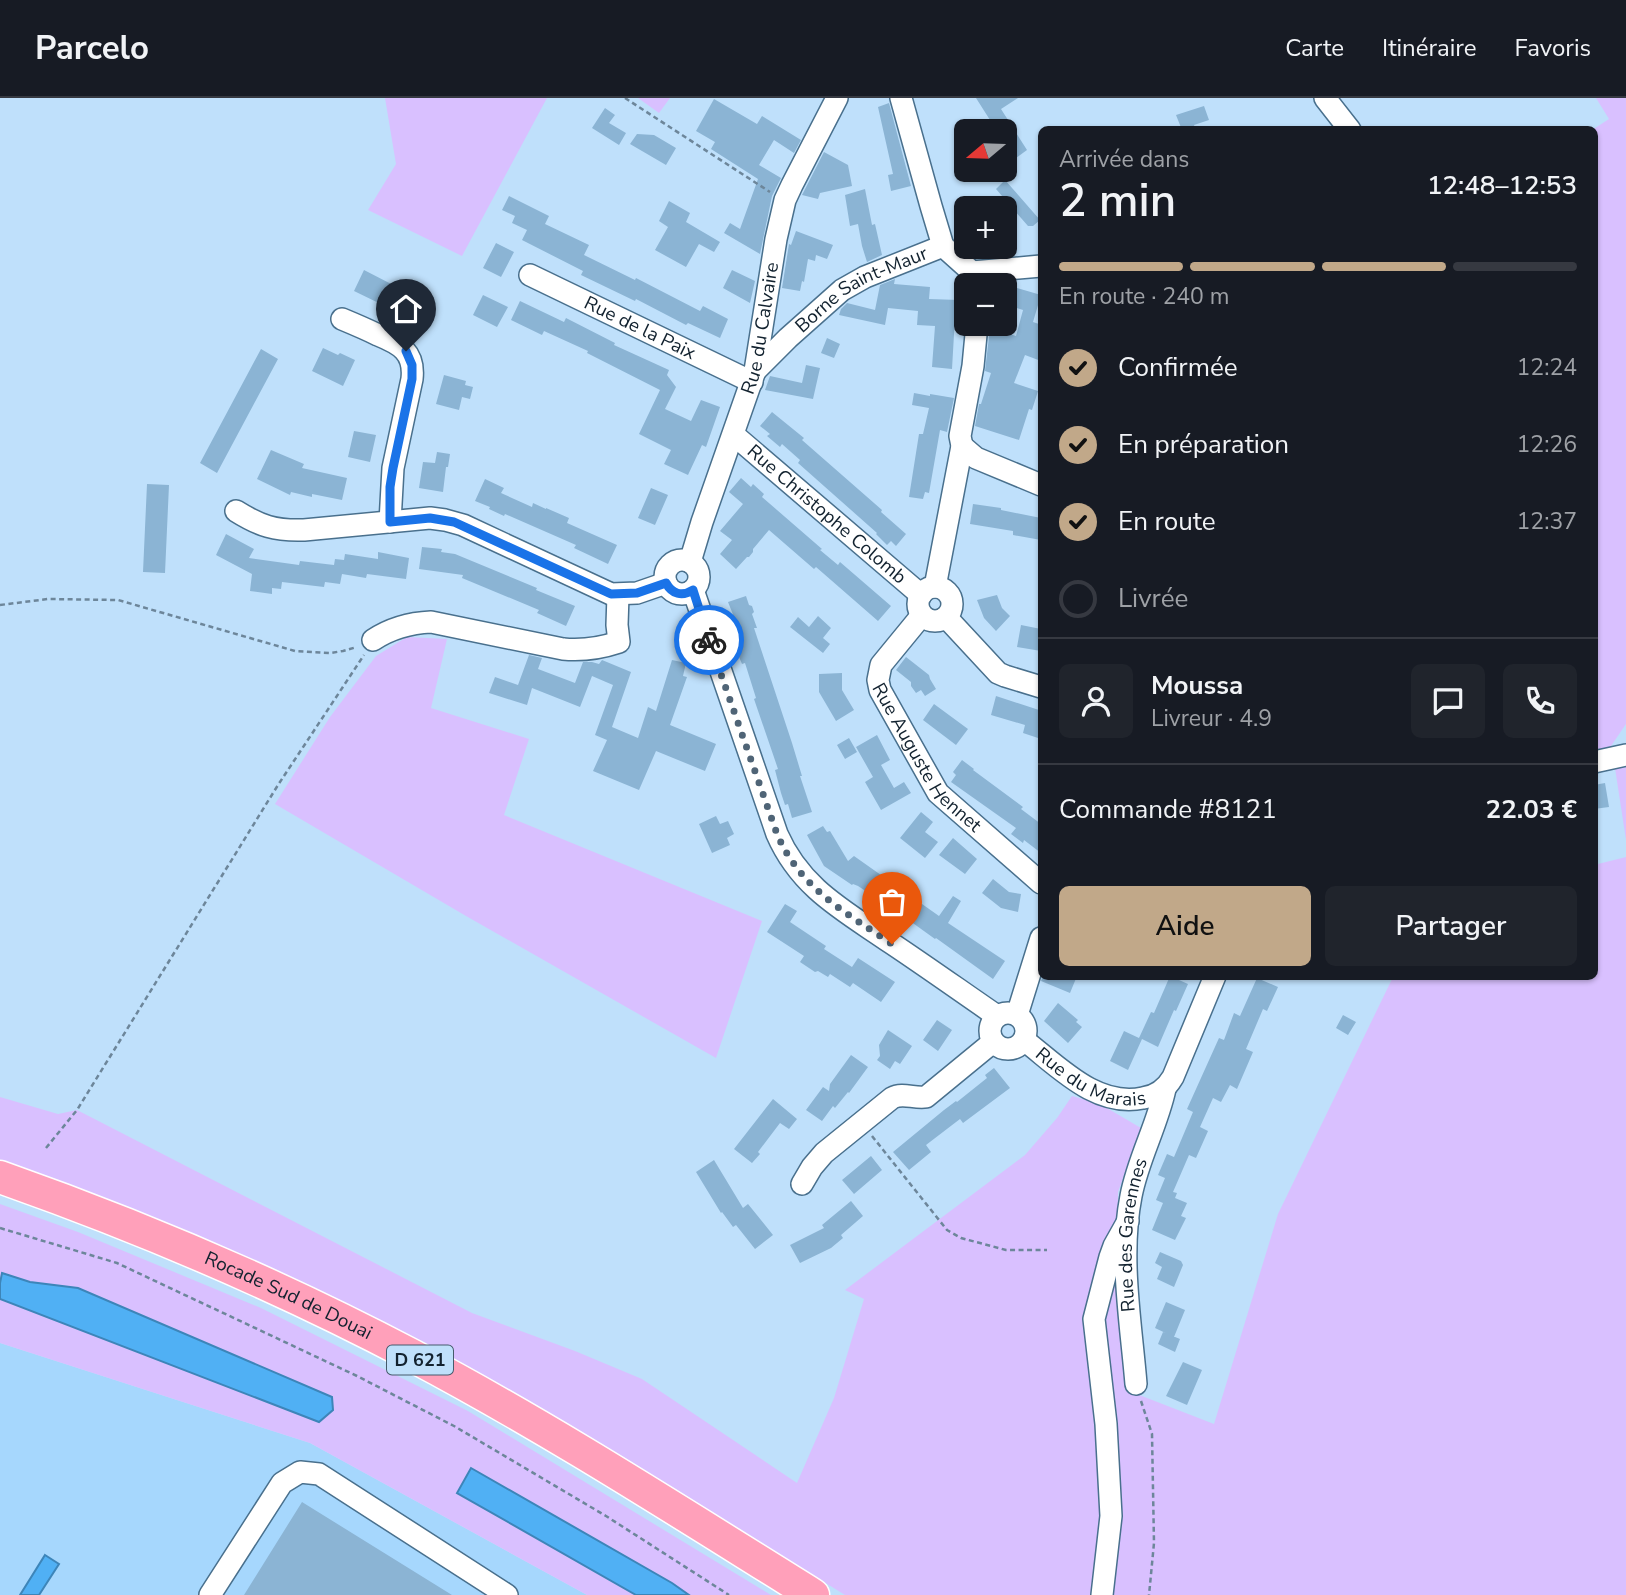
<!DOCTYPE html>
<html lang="fr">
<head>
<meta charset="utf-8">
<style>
  body { margin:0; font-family:"Nunito Sans",sans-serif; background:#20242c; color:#f1f3f6; height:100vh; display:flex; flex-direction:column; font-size:26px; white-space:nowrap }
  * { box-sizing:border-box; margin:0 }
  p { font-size:23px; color:#9ea1a6 }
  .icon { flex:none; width:38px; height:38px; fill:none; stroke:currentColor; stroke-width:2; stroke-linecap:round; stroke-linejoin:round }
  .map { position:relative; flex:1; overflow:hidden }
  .panel { position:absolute; left:1038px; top:28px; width:560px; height:854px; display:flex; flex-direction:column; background:#171b24; border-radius:10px; box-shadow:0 2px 5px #0004 }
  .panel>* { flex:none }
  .needle { width:46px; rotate:251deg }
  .tools { position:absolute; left:954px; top:21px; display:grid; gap:14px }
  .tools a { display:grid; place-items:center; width:63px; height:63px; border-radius:10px; background:#171b24; box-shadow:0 2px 5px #0004; font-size:35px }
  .pin { position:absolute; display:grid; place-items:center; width:60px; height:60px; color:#fff; margin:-72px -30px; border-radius:50% 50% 50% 0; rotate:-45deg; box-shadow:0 0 7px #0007 }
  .pin .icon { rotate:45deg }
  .courier { position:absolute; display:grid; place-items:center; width:70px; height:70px; margin:-35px; border:5px solid #1a73e8; border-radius:50%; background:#fff; color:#222; box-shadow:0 2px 9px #0007 }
  .summary em { font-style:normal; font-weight:600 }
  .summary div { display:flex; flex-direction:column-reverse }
  .summary { display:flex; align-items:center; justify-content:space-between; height:119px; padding:0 21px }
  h1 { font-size:46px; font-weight:600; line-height:52px }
  .bar { display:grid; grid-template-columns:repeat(4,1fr); gap:10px 7px; align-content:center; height:84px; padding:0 21px }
  .bar i { height:9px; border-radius:5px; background:#363941 }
  .bar .active { background:#c1a889 }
  .bar p { grid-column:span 4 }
  .line { display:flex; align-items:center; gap:18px; padding:0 21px; border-top:2px solid #363941 }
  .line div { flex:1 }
  .round { display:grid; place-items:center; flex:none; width:74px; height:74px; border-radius:10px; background:#20242c }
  ol { padding:0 21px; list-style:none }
  li { display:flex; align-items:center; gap:21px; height:77px }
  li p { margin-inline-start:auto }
  li .icon { padding:7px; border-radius:50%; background:#c1a889; color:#111; stroke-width:4 }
  li:last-child { color:#9ea1a6 }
  li i { width:38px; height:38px; border:4px solid #363941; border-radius:50% }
  .primary-button { display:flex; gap:14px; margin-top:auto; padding:14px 21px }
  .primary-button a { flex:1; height:80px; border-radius:10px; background:#c1a889; color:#111; font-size:28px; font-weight:600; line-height:80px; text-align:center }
  .primary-button a+a { background:#20242c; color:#f1f3f6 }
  header { display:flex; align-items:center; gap:42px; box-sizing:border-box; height:98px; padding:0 35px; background:#171b24; border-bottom:2px solid #363941 }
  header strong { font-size:33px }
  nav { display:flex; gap:38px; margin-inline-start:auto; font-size:24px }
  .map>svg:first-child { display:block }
  .built { fill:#a6d7fd }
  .green { fill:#d9c0ff }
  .water { fill:#50b0f4; stroke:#3d85b9; stroke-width:2 }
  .building { fill:#8bb4d4 }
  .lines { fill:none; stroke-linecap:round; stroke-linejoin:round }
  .minor-casing { stroke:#49708d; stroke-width:24 }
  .highway-casing { stroke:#fff; stroke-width:35 }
  .path { stroke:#6d869a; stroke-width:2.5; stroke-dasharray:5 3.5; stroke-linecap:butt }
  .minor { stroke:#fff; stroke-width:21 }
  .highway { stroke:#ffa0ba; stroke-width:32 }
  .done { stroke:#4f6476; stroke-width:7; stroke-dasharray:0 12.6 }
  .route { stroke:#1a73e8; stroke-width:9 }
  .labels { text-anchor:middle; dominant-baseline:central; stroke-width:6; stroke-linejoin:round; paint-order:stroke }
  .shield { fill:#bfe0fb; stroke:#465b6c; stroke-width:2 }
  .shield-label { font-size:18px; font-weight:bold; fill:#12222f }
  .street-label { font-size:19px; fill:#12222f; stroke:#bfe0fb }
</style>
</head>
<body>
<header>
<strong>Parcelo</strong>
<nav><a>Carte</a><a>Itinéraire</a><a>Favoris</a></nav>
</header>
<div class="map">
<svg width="1626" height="1497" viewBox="0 0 1626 1497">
  <rect width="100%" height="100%" fill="#bfe0fb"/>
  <!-- built -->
  <path class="built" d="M0,1245l310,100 277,152h-587z"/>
  <!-- green -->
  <path class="green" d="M385,0h162l-85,158 -94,-46 28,-46z
    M638,0h32l-11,15z
    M1596,0h30v626l-15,22 -17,5v-621h-2l17,-11z
    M407,539l40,2 -16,69 98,31 -25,76 258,106 -46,137 -250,-142 -191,-112 55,-87 46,-61z
    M1626,669v73l-11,-72z
    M1626,759v738h-781l-224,-139 -266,-142 -355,-146v-71l58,17 19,-4 395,203 103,38 67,28 155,104 37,-85 30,-99 -19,-9 180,-135 32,-37 15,-22 28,8 41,24 -23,64 -1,64 12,135 85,33 64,-210 115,-237 201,-1v-111z
    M0,1106l78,28 183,76 207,103 303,184h-184l-277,-152 -310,-100z"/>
  <!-- water -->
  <path class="water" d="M2,1175l28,9 48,6 254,109 1,13 -14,12 -319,-123v-16z
    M471,1370l201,115 17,12h-53l-179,-102z
    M45,1457l14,9 -20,31h-19z"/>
  <!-- building -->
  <path class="building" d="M976,0h42l-17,11 26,41 -11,8 -12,-18v-9h-7z
    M714,1l43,25 5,-8 39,24 -7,13 -20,-13 -15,25 22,13 -9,18 -12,58 -36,-21 6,-10 10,6 18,-50 -47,-30 4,-7 -19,-11z
    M889,5l22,83 -20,5 -3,-16 5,-1 -15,-67z
    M1204,8l5,14 -15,5 2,5h-14l-6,-15z
    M605,10l10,7 -6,8 17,10 -7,12 -27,-17z
    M637,36l17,1 22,13 -10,17 -36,-21z
    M824,54l24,13 4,21 -32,7 -2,6 -16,-4z
    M1005,82l35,40 -7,6h-5l-32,-37z
    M865,91l7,36 3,-1 7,31 -15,7 -5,-16 -4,-22 -8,2 -5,-31z
    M509,98l40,20 -4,8 44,21 -5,10 51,25 1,-2 64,33 3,-5 25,13 -8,19 -32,-15 -2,2 -50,-26 -1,2 -54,-26 2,-4 -61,-31 5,-10 -15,-7 3,-7 -13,-6z
    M669,103l21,12 -4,9 34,20 -6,10 -15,-8 -13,23 -31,-17 13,-23 -9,-6z
    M796,133l37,14 -6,14 -11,-4 -1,6 -7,-2 -4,23 -2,-1 -2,10 -18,-3 7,-44 2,1z
    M496,145l18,9 -13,25 -18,-9z
    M1004,146h4l4,11 -35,3 -5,-5 3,-1 -1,-5h30z
    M364,172l68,35 -10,19 -68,-33z
    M732,172l23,11 -5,22 -27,-15z
    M895,181l-1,5 36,3 -1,12 30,1 -1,17h-3l-3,52 -20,-2 3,-41 -18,-1 1,-14 -30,-3 -3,17 -46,-10 2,-6 6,-6 28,7 5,-25z
    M1017,190l24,7 -8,27 6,2 -1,4 3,1v32l-16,-6 -11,28 24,8 -6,19 -3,-1 -10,31 -44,-14 4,-22h2l10,-31 -6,-2 5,-43 26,8 7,-26 -12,-4z
    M483,197l25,12 -11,20 -24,-12z
    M520,203l44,21 2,-4 49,25 -1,2 55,25 -2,5 9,12 -11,22 26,12 10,-21 19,7 -14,40 -4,-2 -14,30 -24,-11 7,-14 -32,-16 21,-44 -73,-37 1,-2 -44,-20 -2,4 -31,-15z
    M827,240l13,6 -6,14 -13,-5z
    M323,250l15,7 2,-2 15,7 -12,26 -31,-15z
    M261,251l17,10 -61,114 -17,-10z
    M806,267l14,3 -7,31 -48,-9 5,-14 32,7z
    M444,277l22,6 -1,4 8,2 -3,12 -8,-2 -3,13 -23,-6z
    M914,295l16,3v-2l24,4 -7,34 -7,-2 -11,63 -4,-1 -2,7 -14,-2 10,-63h4l6,-26 -17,-3z
    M772,314l32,26 -2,2 80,70 -1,2 25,22 -10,12 -5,-5 -4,4 -11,-11 1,-1 -79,-70 2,-3 -18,-16 -2,3 -13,-11 3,-2 -10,-8z
    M354,333l22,4 -6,27 -22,-5z
    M271,352l33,14 -2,4 45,10 -5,22 -30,-6v3l-21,-5 -1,3 -33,-16z
    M437,354l13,2 -2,13h-2l-3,25 -24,-4 4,-26 12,1z
    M741,380l10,9 2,-3 11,10 -2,3 60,52 -2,1 18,15 2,-3 51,44 -13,15 -62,-54 -2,2 -45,-39 -16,19v3l-4,5h-2l-11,12 -16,-15 12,-14 -12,-9 23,-27 -14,-12z
    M485,381l19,9 -3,5 31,14 1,-4 13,6v-1l23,10 -2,5 50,22 -9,19 -34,-16 2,-3 -71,-31 -1,2 -15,-7 1,-2 -15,-6z
    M147,386l22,1 -4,88 -22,-1z
    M651,390l17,7 -13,30 -17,-7z
    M973,406l28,4v2l40,8v22l-28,-5v-4l-43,-7z
    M226,436l28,15 -5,9 50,7 1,-4 34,4 1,-6 9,1 1,-6 33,5v-7l31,6 -3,21 -39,-5 -1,4 -24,-4 -2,10 -15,-2 -1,5 -42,-5 -1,7 -9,-1v6l-22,-3 2,-17 -36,-19z
    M422,449l20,2 -1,3 14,2 82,34 -1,2 39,16 -9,20 -29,-13 2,-3 -77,-32 1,-3 -44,-6z
    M997,497l5,13 8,8 -14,15 -12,-13 -7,-18z
    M746,498l3,9 3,1 2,6 -2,2 5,14h-3l38,115 10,33h-2l12,36 -20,6 -4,-14 -3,1 -4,-12 -6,-23 3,-1 -24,-70 2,-1 -11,-35 -3,1 -5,-12 5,-2 -11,-32 3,-1 -6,-15z
    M818,518l13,12 -8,10 7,6 -7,9 -33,-26 8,-10 11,10z
    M1021,527l20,4v22l-24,-4z
    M529,557l13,3 -4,11 37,14 8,-21h9l7,2 3,-4 29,12 -19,55 26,11 10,-31 8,4 16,-51 14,3 -3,13 4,1 -17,48 46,19 -11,27 -49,-20 -17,39 -46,-19 14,-31 -12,-5 18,-50 -21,-9 -12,31 -48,-19 -5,17 -38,-12 6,-16 23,8z
    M906,559l23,18 1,4 6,10 -11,7 -4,-6 -5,3 -5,-7v-4l-15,-12z
    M842,575v17l12,20 -18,11 -17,-29v-18z
    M996,598l43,14 -1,2 3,2v25l-18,-6 2,-8 -34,-10z
    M934,606l34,25 -12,16 -33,-25z
    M877,637l13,25 -9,5 13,23 10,-6 7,11 -30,17 -16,-28 8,-5 -17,-30z
    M849,640l8,14 -12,7 -8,-14z
    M962,662l12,9 -1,1 50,37 -2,2 20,15v29l-17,-13 -1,3 -12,-9 5,-6 -65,-46 5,-7 -3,-3z
    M1605,685l4,24 -15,2v-24z
    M921,714l12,10 -8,10 13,10 -13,16 -25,-20z
    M716,718l4,8 8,-3 6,13 -7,4 3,7 -18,8 -13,-29z
    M823,728l4,6 3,-1 18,30 6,-5 85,60 14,-20 8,5 -13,22 57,38 -12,18 -57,-41 -1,1 -25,-18 -2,3 -11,-8 2,-3 -41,-27 -5,-2 -1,1 -28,-19 -17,-31z
    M953,740l24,21 -12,15 -26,-19z
    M993,781l16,13 12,2 -3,18 -17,-4 -19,-15z
    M785,806l12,7 -7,11 36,24 -2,3 28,18 6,-9 37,24 -14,20 -28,-19 -3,4 -20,-13 -2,3 -10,-6 -3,1 -15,-10 4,-6 -37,-24z
    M1043,878h34l-7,17 -29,-12z
    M1170,878l18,8 -12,27 -2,-1 -16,37 -16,-8 -14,31 -18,-9 14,-30 15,7 12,-26 3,1z
    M1257,880l21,9 -11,24 -4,-2 -17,40 7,3 -16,37 -7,-4 -9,17 -8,-4 -13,29 8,4 -12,27 -7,-3 -16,37 4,1 -2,5 12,5 -6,13 5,2 -11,22 -23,-10 11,-27 -7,-3 9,-22 -7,-3 9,-21 7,3 19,-45 -6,-3 32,-71 5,2 10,-27 6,3z
    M1058,905l20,17 -2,2 6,5 -14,16 -24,-22z
    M1343,917l13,7 -8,13 -12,-7z
    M937,922l15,10 -14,21 -15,-11z
    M888,932l24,16 -12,18 -5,-3 -5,8 -13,-9 3,-4 -1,-11z
    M851,957l17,12 -19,26 -1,-1 -13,16 -2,-2 -11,15 -16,-11 17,-23 6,4 1,-7z
    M994,970l16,20 -47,35 -3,-4 -34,26 5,7 -22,18 -16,-18 51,-42 12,-9 1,1 30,-24 -2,-3z
    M773,1001l24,20 -8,10 -9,-6 -22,29 2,2 -8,9 -18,-14z
    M871,1058l11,14 -28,24 -12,-14z
    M714,1062l29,48 5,-4 25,31 -18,14 -19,-24 -3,2 -11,-15 -1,1 -25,-41z
    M851,1103l12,15 -22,19 2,3 -12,10 -31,15 -10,-18 34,-17 -2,-3z
    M1160,1154l21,9 2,4 -9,22 -17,-8 5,-12 -7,-4z
    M1166,1204l19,8 -11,27 -19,-9z
    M1163,1234l17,7 -5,13 -17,-8z
    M1183,1264l19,8 -15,35 -21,-9z
    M302,1404l150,93h-208z"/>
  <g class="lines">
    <defs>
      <g id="minor">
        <path d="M901,0l30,108 12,40 29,26 5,13"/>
        <path d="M1325,0l25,32"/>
        <path d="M972,174l69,-6"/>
        <path id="s1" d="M530,177l222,107"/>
        <path d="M342,221c12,5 24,10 36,16 22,9 37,17 34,44l-19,89 -3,54"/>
        <path id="s2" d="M755,273l33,-33 54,-48 23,-13 78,-31"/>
        <path id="s3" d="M734,337l187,160"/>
        <path d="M962,348l14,12 65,27"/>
        <path d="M236,413c24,15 39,20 68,19l126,-12 15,2 18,5 148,69 26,-1 29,-10"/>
        <circle cx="682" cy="479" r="17"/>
        <path id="s4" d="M690,464l12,-40 53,-151 21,-132 9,-39 7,-15 45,-87"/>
        <path d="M935,489l27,-141 -2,-10 13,-70 4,-42"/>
        <circle cx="935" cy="506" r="17"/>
        <path d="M693,492l84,244c24,55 68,77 114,109 36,24 71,49 106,73"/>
        <path id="s5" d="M922,517l-41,50 -3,15 2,10 58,103 103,90"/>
        <path d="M946,519l52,56 7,3 36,11"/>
        <path d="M373,542c18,-12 36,-17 58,-18l132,27c20,2 38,-1 56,-7l-2,-17 1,-30"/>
        <path d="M1594,664l32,-7"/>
        <circle cx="1008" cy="933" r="18"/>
        <path d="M1017,917l24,-77"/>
        <path id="s6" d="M1024,942c34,26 72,68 119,58 14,-2 23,-9 30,-21l42,-101"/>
        <path d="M802,1086l10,-17 12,-14 68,-55c11,-6 22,1 34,-1l67,-55"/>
        <path id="s7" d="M1136,1286c-5,-61 -17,-127 -5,-188 7,-37 26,-70 34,-107"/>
        <path d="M210,1497l72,-112 18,-11 19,2 188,121"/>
        <path d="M1102,1497l9,-79 -5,-92 -12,-105 16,-62 4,-11 14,-25"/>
      </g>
      <g id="highway">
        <path id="s8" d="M0,1079c142,50 280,109 413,179 138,73 268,157 400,239"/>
      </g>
    </defs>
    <!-- minor casing -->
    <use href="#minor" class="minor-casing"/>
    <!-- highway casing -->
    <use href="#highway" class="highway-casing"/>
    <!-- path -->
    <path class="path" d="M625,0l145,94
      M0,507l48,-6 70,1 177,51 35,2 13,-2 14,-4
      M872,1038l75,94 14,8 45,12h41
      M46,1050l31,-38 201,-325 86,-130
      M0,1130l117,35 240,113 97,50 152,90 123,79
      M1141,1303l11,33 2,109 -5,52"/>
    <!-- minor -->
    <use href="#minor" class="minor"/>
    <!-- highway -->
    <use href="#highway" class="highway"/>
  </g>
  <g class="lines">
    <!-- done -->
    <path class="done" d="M709,542l68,194c24,55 68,78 115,110"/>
    <!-- route -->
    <path class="route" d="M406,253l6,14v14l-19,89 -3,19v35l40,-4 24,4 157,72 26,-1 29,-10c6,11 16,14 27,7l16,50"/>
  </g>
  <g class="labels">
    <!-- shield labels -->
    <rect class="shield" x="387" y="1247.5" width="66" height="29" rx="5"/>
    <g class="shield-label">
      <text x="420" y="1262">D 621</text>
    </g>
    <!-- street labels -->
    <g class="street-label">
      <text stroke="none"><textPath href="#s2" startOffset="136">Borne Saint-Maur</textPath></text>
      <text stroke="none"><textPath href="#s1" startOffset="122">Rue de la Paix</textPath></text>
      <text stroke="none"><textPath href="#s4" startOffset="245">Rue du Calvaire</textPath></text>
      <text stroke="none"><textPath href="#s3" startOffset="122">Rue Christophe Colomb</textPath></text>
      <text stroke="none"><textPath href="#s5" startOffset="173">Rue Auguste Hennet</textPath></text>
      <text stroke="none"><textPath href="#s6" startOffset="79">Rue du Marais</textPath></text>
      <text stroke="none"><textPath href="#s7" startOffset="150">Rue des Garennes</textPath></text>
      <text stroke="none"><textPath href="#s8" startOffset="312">Rocade Sud de Douai</textPath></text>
    </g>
  </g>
</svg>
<div class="tools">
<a><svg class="needle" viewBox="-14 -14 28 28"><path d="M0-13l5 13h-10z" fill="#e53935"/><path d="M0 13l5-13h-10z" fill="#9ea1a6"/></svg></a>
<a>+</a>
<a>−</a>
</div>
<div class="pin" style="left:892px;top:846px;background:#ea580c"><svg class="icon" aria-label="bag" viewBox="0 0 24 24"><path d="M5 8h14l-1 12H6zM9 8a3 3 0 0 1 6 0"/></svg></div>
<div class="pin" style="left:406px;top:253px;background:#1f2937"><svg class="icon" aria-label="home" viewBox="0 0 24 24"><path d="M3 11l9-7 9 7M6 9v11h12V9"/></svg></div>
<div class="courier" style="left:709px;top:542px"><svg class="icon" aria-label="bike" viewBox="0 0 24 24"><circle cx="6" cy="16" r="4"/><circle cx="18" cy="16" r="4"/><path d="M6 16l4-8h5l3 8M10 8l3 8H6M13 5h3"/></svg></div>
<section class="panel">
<div class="summary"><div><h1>2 min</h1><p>Arrivée dans</p></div><em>12:48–12:53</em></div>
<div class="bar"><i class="active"></i><i class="active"></i><i class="active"></i><i></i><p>En route · 240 m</p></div>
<ol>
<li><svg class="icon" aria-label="check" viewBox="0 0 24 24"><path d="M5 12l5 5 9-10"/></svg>Confirmée<p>12:24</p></li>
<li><svg class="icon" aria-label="check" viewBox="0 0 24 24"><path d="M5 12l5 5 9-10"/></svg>En préparation<p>12:26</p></li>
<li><svg class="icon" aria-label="check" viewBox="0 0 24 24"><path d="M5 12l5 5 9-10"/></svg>En route<p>12:37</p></li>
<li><i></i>Livrée</li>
</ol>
<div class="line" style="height:126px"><a class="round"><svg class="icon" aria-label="person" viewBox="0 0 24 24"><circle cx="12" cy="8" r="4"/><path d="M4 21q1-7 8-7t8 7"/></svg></a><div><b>Moussa</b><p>Livreur · 4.9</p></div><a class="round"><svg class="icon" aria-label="chat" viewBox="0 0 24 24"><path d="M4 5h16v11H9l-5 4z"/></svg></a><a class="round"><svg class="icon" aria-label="phone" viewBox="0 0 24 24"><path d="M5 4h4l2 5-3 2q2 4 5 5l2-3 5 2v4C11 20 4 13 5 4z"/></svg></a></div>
<div class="line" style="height:91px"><div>Commande #8121</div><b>22.03 €</b></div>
<div class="primary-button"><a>Aide</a><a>Partager</a></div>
</section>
</div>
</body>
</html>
